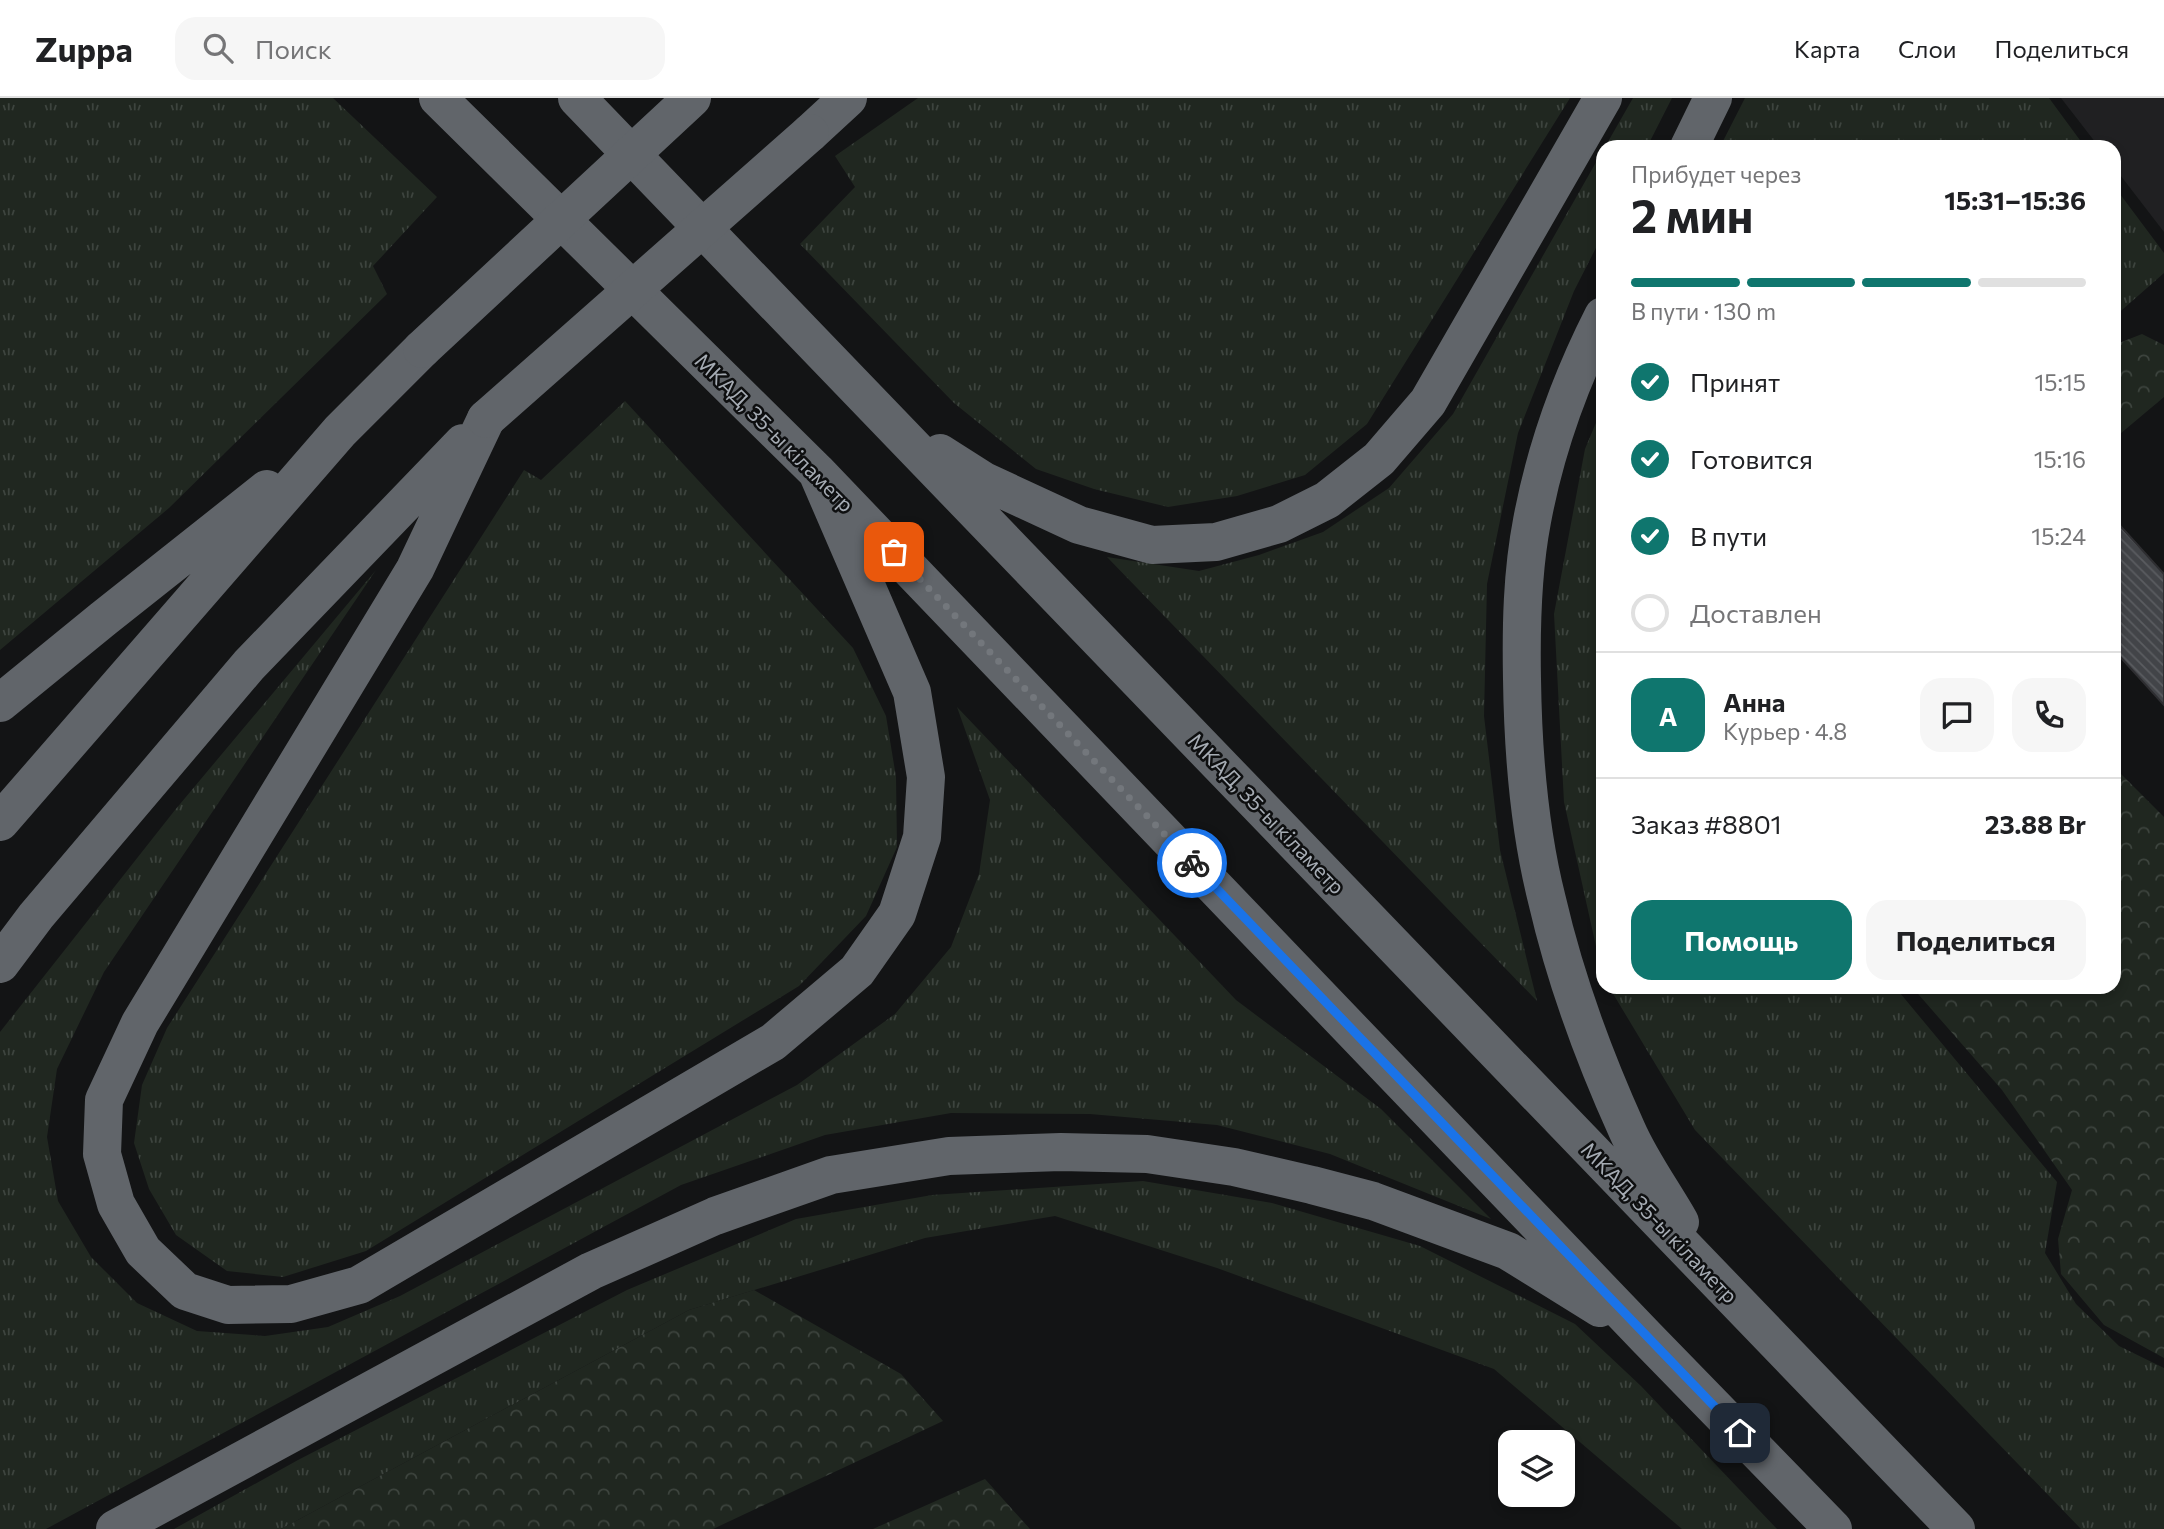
<!DOCTYPE html>
<html lang="ru">
<head>
<meta charset="utf-8">
<style>
  body { margin:0; font-family:Commissioner,sans-serif; background:#f6f6f6; color:#202124; height:100vh; display:flex; flex-direction:column; font-size:26px; white-space:nowrap }
  * { box-sizing:border-box; margin:0 }
  p { font-size:23px; color:#757577 }
  .icon { flex:none; width:38px; height:38px; fill:none; stroke:currentColor; stroke-width:2; stroke-linecap:round; stroke-linejoin:round }
  .map { position:relative; flex:1; overflow:hidden }
  .sheet { position:absolute; left:1596px; top:42px; width:525px; height:854px; display:flex; flex-direction:column; background:#fff; border-radius:21px; box-shadow:0 4px 10px #0003 }
  .sheet>* { flex:none }
  .fabs { position:absolute; left:1498px; top:1332px; display:grid; gap:14px }
  .fabs a { display:grid; place-items:center; width:77px; height:77px; border-radius:14px; background:#fff; box-shadow:0 4px 10px #0003; font-size:35px }
  .pin { position:absolute; display:grid; place-items:center; width:60px; height:60px; color:#fff; margin:-30px; border-radius:14px; box-shadow:0 4px 10px #0006 }
  .courier { position:absolute; display:grid; place-items:center; width:70px; height:70px; margin:-35px; border:5px solid #1a73e8; border-radius:50%; background:#fff; color:#222; box-shadow:0 2px 9px #0007 }
  .overview em { font-style:normal; font-weight:700 }
  .overview div { display:flex; flex-direction:column-reverse }
  .overview { display:flex; align-items:center; justify-content:space-between; height:119px; padding:0 35px }
  h1 { font-size:46px; font-weight:700; line-height:52px }
  .bar { display:grid; grid-template-columns:repeat(4,1fr); gap:10px 7px; align-content:center; height:84px; padding:0 35px }
  .bar i { height:9px; border-radius:5px; background:#e0e0e0 }
  .bar .active { background:#0f766e }
  .bar p { grid-column:span 4 }
  .line { display:flex; align-items:center; gap:18px; padding:0 35px; border-top:2px solid #e0e0e0 }
  .line div { flex:1 }
  .round { display:grid; place-items:center; flex:none; width:74px; height:74px; border-radius:21px; background:#f6f6f6 }
  ol { padding:0 35px; list-style:none }
  li { display:flex; align-items:center; gap:21px; height:77px }
  li p { margin-inline-start:auto }
  li .icon { padding:7px; border-radius:50%; background:#0f766e; color:#fff; stroke-width:4 }
  li:last-child { color:#757577 }
  li i { width:38px; height:38px; border:4px solid #e0e0e0; border-radius:50% }
  .action { display:flex; gap:14px; margin-top:auto; padding:14px 35px }
  .action a { flex:1; height:80px; border-radius:21px; background:#0f766e; color:#fff; font-size:28px; font-weight:700; line-height:80px; text-align:center }
  .action a+a { background:#f6f6f6; color:#202124 }
  header { display:flex; align-items:center; gap:42px; box-sizing:border-box; height:98px; padding:0 35px; background:#fff; border-bottom:2px solid #e0e0e0 }
  header strong { font-size:33px }
  nav { display:flex; gap:38px; margin-inline-start:auto; font-size:24px }
  .search { width:490px; height:63px; background:#f6f6f6; display:flex; align-items:center; gap:18px; box-sizing:border-box; padding:0 24px; border-radius:21px; color:#757577; font-size:26px }
  .map>svg:first-child { display:block }
  .built { fill:#202022 }
  .grass { fill:url(#grass-tufts) }
  .forest { fill:url(#forest-crowns) }
  .building { fill:url(#building-back-hatch); stroke:#2e2e31; stroke-width:2 }
  .lines { fill:none; stroke-linecap:round; stroke-linejoin:round }
  .highway { stroke:#61656a; stroke-width:38 }
  .highway-bridge { stroke:#61656a; stroke-width:38 }
  .done { stroke:#73777c; stroke-width:7; stroke-dasharray:0 12.6 }
  .route { stroke:#1a73e8; stroke-width:9 }
  .labels { text-anchor:middle; dominant-baseline:central; stroke-width:5; stroke-linejoin:round; paint-order:stroke }
  .street-label { font-size:21px; fill:#a6acb4; stroke:#0e0f10 }
</style>
</head>
<body>
<header>
<strong>Zuppa</strong>
<div class="search"><svg class="icon" aria-label="search" viewBox="0 0 24 24"><circle cx="10" cy="10" r="6"/><path d="M15 15l6 6"/></svg>Поиск</div>
<nav><a>Карта</a><a>Слои</a><a>Поделиться</a></nav>
</header>
<div class="map">
<svg width="2164" height="1431" viewBox="0 0 2164 1431">
  <defs>
    <pattern id="grass-tufts" width="24" height="20" patternUnits="userSpaceOnUse" patternTransform="scale(1.75)"><rect width="24" height="20" fill="#202720"/><path d="M3 7l-1-3M5 7V3M7 7l1-3M15 17l-1-3M17 17v-4M19 17l1-3" fill="none" stroke="#3d443e"/></pattern>
    <pattern id="forest-crowns" width="20" height="18" patternUnits="userSpaceOnUse" patternTransform="scale(1.75)"><rect width="20" height="18" fill="#202720"/><path d="M2 6a3 3 0 1 1 6 0M12 15a3 3 0 1 1 6 0" fill="none" stroke="#3d443e"/></pattern>
    <pattern id="building-back-hatch" width="6" height="6" patternUnits="userSpaceOnUse" patternTransform="scale(1.75)"><rect width="6" height="6" fill="#424448"/><path d="M-1 5l2 2M0 0l6 6M5-1l2 2" fill="none" stroke="#5a5c60"/></pattern>
  </defs>
  <rect width="100%" height="100%" fill="#131415"/>
  <!-- built -->
  <path class="built" d="M2061,0h103v134l-50,-65v-20h-15z"/>
  <!-- grass -->
  <path class="grass" d="M0,0h333l104,99 -64,69 14,28 -218,214 -169,142z
    M918,0h652l-203,326 -62,51 -68,21 -69,11 -74,-18 -58,-20 -82,-66 -154,-159 55,-57 -20,-31z
    M1633,0h39l-25,49h-42z
    M1745,0h304l36,49h-365z
    M1603,52v84l-29,57 -56,142 -31,151 -3,132 16,134 37,151 -430,-444 92,14 60,-16 64,-23 66,-44 64,-74z
    M2114,88l50,67v20l-50,44z
    M625,303l228,247 33,68 10,61 1,70 -31,69 -67,70 -433,265 -83,26 -56,-6 -51,-36 -27,-46 -15,-46 8,-58 25,-57 357,-558 17,10z
    M1603,308v572l-39,-176 -10,-188 31,-165z
    M376,472l-272,402 -47,97 -10,68 11,64 33,56 46,46 60,28 68,5 63,-9 72,-31 397,-211 98,-71 56,-67 28,-73 11,-74 -33,-93 279,293 145,109 110,110 -161,-65 -113,-29 -127,-11 -139,-1 -126,22 -144,50 -635,344h-46v-497l175,-222z
    M1609,889h286l162,195 -12,71 31,51 43,42 45,22v161h-83l-386,-399z
    M1143,1083l129,22 148,43 155,78 66,62 136,143h-95l-188,-160 -277,-101 -162,-52 -130,22 -236,72 -408,219h-107l124,-69 329,-170 169,-71 136,-24z"/>
  <!-- forest -->
  <path class="forest" d="M2142,236l22,11v52l-50,42v-94z
    M2114,669l50,50v541l-60,-33 -43,-51 -3,-35 14,-49 -70,-100 -90,-103h202z
    M754,1192l147,84 42,47 -230,108h-432l408,-219z
    M985,1381l45,50h-157z"/>
  <!-- building -->
  <path class="building" d="M2114,421l50,55v131l-50,-55z"/>
  <g class="lines">
    <!-- highway -->
    <path class="highway" d="M438,0l379,374 829,865 187,192
      M577,0l1379,1431
      M810,35l38,-35
      M1689,49l24,-49
      M1603,218c-32,63 -58,135 -71,205 -10,52 -11,105 -10,158 1,73 7,150 25,221 18,78 47,157 80,230 14,32 36,62 53,92
      M486,321l-71,150 -275,454 -36,77 -2,54 14,50 27,47 42,40 43,14 63,-1 68,-19 414,-243 84,-71 40,-57 25,-77 4,-60 -14,-85 -95,-220
      M940,355l44,28 95,44 73,20 64,-3 63,-18 48,-24 52,-41 49,-57 175,-304
      M0,605l103,-84 164,-130
      M0,724l340,-391 82,-82
      M0,866l36,-48 213,-251 214,-222
      M115,1431l476,-258 124,-55 116,-41 118,-19 112,-4 86,2 87,13 78,18 61,16 135,50 92,57"/>
    <!-- highway-bridge -->
    <path class="highway-bridge" d="M422,251l270,-251
      M486,321l324,-286"/>
  </g>
  <g class="lines">
    <!-- done -->
    <path class="done" d="M894,454l298,311"/>
    <!-- route -->
    <path class="route" d="M1192,765l548,570"/>
  </g>
  <g class="labels">
    <!-- street labels -->
    <g class="street-label">
      <text transform="translate(775 334) rotate(45)">МКАД, 35-ы кіламетр</text>
      <text transform="translate(1267 715) rotate(46)">МКАД, 35-ы кіламетр</text>
      <text transform="translate(1660 1124) rotate(46)">МКАД, 35-ы кіламетр</text>
    </g>
  </g>
</svg>
<div class="fabs">
<a><svg class="icon" aria-label="layers" viewBox="0 0 24 24"><path d="M12 4l9 5-9 5-9-5zM3 14l9 5 9-5"/></svg></a>
</div>
<div class="pin" style="left:894px;top:454px;background:#ea580c"><svg class="icon" aria-label="bag" viewBox="0 0 24 24"><path d="M5 8h14l-1 12H6zM9 8a3 3 0 0 1 6 0"/></svg></div>
<div class="pin" style="left:1740px;top:1335px;background:#1f2937"><svg class="icon" aria-label="home" viewBox="0 0 24 24"><path d="M3 11l9-7 9 7M6 9v11h12V9"/></svg></div>
<div class="courier" style="left:1192px;top:765px"><svg class="icon" aria-label="bike" viewBox="0 0 24 24"><circle cx="6" cy="16" r="4"/><circle cx="18" cy="16" r="4"/><path d="M6 16l4-8h5l3 8M10 8l3 8H6M13 5h3"/></svg></div>
<section class="sheet">
<div class="overview"><div><h1>2 мин</h1><p>Прибудет через</p></div><em>15:31–15:36</em></div>
<div class="bar"><i class="active"></i><i class="active"></i><i class="active"></i><i></i><p>В пути · 130 m</p></div>
<ol>
<li><svg class="icon" aria-label="check" viewBox="0 0 24 24"><path d="M5 12l5 5 9-10"/></svg>Принят<p>15:15</p></li>
<li><svg class="icon" aria-label="check" viewBox="0 0 24 24"><path d="M5 12l5 5 9-10"/></svg>Готовится<p>15:16</p></li>
<li><svg class="icon" aria-label="check" viewBox="0 0 24 24"><path d="M5 12l5 5 9-10"/></svg>В пути<p>15:24</p></li>
<li><i></i>Доставлен</li>
</ol>
<div class="line" style="height:126px"><b class="round" style="background:#0f766e;color:#fff">А</b><div><b>Анна</b><p>Курьер · 4.8</p></div><a class="round"><svg class="icon" aria-label="chat" viewBox="0 0 24 24"><path d="M4 5h16v11H9l-5 4z"/></svg></a><a class="round"><svg class="icon" aria-label="phone" viewBox="0 0 24 24"><path d="M5 4h4l2 5-3 2q2 4 5 5l2-3 5 2v4C11 20 4 13 5 4z"/></svg></a></div>
<div class="line" style="height:91px"><div>Заказ #8801</div><b>23.88 Br</b></div>
<div class="action"><a>Помощь</a><a>Поделиться</a></div>
</section>
</div>
</body>
</html>
